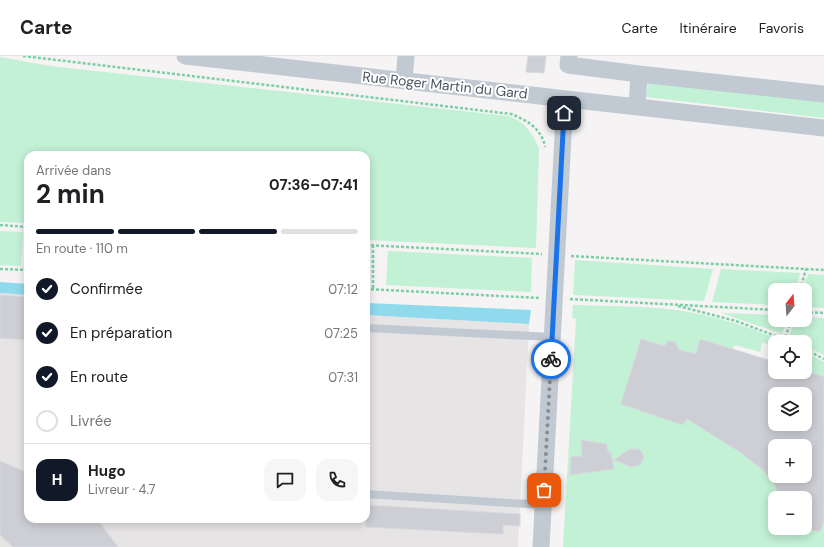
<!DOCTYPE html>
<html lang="fr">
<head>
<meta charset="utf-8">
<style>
  body { margin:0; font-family:"DM Sans",sans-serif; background:#f6f6f6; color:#202124; height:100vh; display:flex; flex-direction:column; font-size:15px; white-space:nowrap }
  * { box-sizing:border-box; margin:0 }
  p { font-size:13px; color:#757577 }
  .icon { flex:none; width:22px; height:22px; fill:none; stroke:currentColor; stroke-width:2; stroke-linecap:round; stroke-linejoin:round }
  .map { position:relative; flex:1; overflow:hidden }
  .sheet { position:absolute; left:24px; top:95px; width:346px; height:372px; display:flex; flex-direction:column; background:#fff; border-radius:12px; box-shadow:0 2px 10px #0003 }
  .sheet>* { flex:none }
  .needle { width:26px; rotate:17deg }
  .fabs { position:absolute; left:768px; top:227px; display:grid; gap:8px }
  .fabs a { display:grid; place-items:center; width:44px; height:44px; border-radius:8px; background:#fff; box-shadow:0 2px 10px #0003; font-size:20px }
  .pin { position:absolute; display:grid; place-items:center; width:34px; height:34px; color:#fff; margin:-17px; border-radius:8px; box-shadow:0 2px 6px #0006 }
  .courier { position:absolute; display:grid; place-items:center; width:40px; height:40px; margin:-20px; border:3px solid #1a73e8; border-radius:50%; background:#fff; color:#222; box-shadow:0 1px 5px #0007 }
  .summary em { font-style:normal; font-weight:700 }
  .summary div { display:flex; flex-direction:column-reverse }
  .summary { display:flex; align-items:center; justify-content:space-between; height:68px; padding:0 12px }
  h1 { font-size:26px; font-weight:700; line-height:30px }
  .bar { display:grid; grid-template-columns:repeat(4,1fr); gap:6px 4px; align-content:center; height:48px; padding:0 12px }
  .bar i { height:5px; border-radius:3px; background:#e0e0e0 }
  .bar .active { background:#111827 }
  .bar p { grid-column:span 4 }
  .line { display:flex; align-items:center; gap:10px; padding:0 12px; border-top:1px solid #e0e0e0 }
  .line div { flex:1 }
  .round { display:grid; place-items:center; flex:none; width:42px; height:42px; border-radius:12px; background:#f6f6f6 }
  ol { padding:0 12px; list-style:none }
  li { display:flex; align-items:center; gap:12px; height:44px }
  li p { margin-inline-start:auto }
  li .icon { padding:4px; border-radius:50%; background:#111827; color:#fff; stroke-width:4 }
  li:last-child { color:#757577 }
  li i { width:22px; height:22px; border:2px solid #e0e0e0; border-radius:50% }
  header { display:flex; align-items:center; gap:24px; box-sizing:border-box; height:56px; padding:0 20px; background:#fff; border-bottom:1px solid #e0e0e0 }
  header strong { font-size:19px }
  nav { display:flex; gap:22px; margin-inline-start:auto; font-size:14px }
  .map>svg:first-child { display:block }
  .education { fill:#e6e4e5 }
  .green { fill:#c3f1d5; fill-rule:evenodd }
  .water { fill:#90daee }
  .building { fill:#cdcfd5; stroke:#d7d9de; fill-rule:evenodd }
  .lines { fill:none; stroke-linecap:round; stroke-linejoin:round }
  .path { stroke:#7ad0a6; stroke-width:2.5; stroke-dasharray:3 2; stroke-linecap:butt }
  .service { stroke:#c1cad2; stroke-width:8 }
  .minor { stroke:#c1cad2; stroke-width:17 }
  .done { stroke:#868d94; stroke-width:4; stroke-dasharray:0 7.2 }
  .route { stroke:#1a73e8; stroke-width:5 }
  .labels { text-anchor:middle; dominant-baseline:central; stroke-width:4; stroke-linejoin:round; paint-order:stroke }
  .street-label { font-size:14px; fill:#4a5661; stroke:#fff }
</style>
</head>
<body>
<header>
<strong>Carte</strong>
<nav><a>Carte</a><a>Itinéraire</a><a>Favoris</a></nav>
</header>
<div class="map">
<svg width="824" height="491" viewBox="0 0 824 491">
  <rect width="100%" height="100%" fill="#f5f3f3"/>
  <!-- education -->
  <path class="education" d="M0,237l28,2v224h338v-204l163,9 -11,223h-518z"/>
  <!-- green -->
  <path class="green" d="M0,1l50,9 458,50c17,5 24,17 31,32l-3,100 -170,-8v-85h-338v68l-28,-1z
    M648,25l176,20v17l-178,-21z
    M0,175l23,1 -2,34 -21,-1z
    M388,195l144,7 -1,34 -145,-7z
    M575,204l138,9 -9,32 -131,-6z
    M721,213l79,4 -4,17h-21v15l-63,-3z
    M808,218l16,1v33l-19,-1v-17h-2z
    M573,249c32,1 64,1 95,4 38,4 75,16 110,30l2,3h-5v5l-13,-5 -2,10 -25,-7 -3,4 43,13v10h30l2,-10 -2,-2v-8l19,10v185h-261l13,-228 -4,-1zM775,338h30v30h-30zM775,390h30v30h-30zM775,442h30v30h-30z
    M721,257l54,2v5h12l-5,14z
    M805,261l19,1v37l-19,-9v-4h-7l-9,-4 5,-18h11z"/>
  <!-- water -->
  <path class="water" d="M0,226l28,2v11l-28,-2z
    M366,247l165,7 -2,14 -163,-9z"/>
  <!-- building -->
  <path class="building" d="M528,0h18l-2,17 -18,-1z
    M0,239l28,2v43l-28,-2z
    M641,283l23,7 4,-5h5l3,2 3,7 17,4 4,-15 75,23v10h33l16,5v143l-4,12 -15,-4v-30h-26l-4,-13 -12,-15 -23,-18 -53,-33 -4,6 -62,-21zM775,338h30v30h-30zM775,390h30v30h-30z
    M581,384l26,4 1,8h3l3,17 -44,6 1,-18 11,-1z
    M630,393h8l4,3 2,5 -4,8 -9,2 -17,-7z
    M0,405l28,12v46h69l21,28h-105l-13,-12z
    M366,449l154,9v12l-17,-1v9l-137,-7z"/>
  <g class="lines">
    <!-- path -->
    <path class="path" d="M23,0l488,58c16,6 31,15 34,33
      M0,169l28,2
      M366,189l176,9
      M373,189v44
      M571,200l253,14
      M0,213l28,1
      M366,233l173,9
      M800,234l6,-21
      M570,243l205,11
      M678,250l58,15 56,21
      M805,256l19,1
      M784,286l7,-22
      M805,293l19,10"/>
    <!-- service -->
    <path class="service" d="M366,272l186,9
      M366,438l177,11"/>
    <!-- minor -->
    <path class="minor" d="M185,0l639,72
      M569,0l-1,9 71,9 -2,33
      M639,18l185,20
      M404,25l2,-25
      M541,491l24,-448"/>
  </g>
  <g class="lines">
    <!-- done -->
    <path class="done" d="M544,434l7,-131"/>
    <!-- route -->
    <path class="route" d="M551,303l13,-246"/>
  </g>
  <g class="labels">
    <!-- street labels -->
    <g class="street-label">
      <text transform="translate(445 29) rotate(6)">Rue Roger Martin du Gard</text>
    </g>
  </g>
</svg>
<div class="fabs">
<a><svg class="needle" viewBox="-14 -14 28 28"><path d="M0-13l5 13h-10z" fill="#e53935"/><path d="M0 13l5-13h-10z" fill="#757577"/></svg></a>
<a><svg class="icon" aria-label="locate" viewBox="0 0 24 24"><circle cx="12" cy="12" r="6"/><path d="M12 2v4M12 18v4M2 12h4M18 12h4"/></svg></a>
<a><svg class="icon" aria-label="layers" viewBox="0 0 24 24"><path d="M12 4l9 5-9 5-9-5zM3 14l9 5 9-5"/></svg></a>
<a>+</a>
<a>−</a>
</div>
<div class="pin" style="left:544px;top:434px;background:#ea580c"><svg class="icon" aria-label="bag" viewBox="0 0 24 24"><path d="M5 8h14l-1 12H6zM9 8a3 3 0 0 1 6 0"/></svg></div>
<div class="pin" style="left:564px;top:57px;background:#1f2937"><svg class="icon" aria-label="home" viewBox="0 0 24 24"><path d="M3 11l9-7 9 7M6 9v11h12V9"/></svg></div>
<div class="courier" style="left:551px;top:303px"><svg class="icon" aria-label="bike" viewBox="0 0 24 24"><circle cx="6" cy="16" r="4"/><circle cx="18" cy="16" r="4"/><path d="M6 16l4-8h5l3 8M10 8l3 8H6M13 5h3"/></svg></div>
<section class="sheet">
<div class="summary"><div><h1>2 min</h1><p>Arrivée dans</p></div><em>07:36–07:41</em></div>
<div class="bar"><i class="active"></i><i class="active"></i><i class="active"></i><i></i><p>En route · 110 m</p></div>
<ol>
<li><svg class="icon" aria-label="check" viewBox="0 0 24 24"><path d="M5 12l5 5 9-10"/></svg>Confirmée<p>07:12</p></li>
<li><svg class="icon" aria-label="check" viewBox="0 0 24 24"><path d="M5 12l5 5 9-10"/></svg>En préparation<p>07:25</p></li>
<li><svg class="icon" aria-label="check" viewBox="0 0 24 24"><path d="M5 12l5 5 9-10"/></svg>En route<p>07:31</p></li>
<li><i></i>Livrée</li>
</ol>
<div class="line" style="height:72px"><b class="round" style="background:#111827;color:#fff">H</b><div><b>Hugo</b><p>Livreur · 4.7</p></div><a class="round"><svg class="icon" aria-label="chat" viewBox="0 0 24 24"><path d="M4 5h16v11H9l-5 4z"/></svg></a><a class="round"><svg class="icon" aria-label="phone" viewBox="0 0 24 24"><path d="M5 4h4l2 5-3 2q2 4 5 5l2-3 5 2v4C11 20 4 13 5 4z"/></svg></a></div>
</section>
</div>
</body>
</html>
